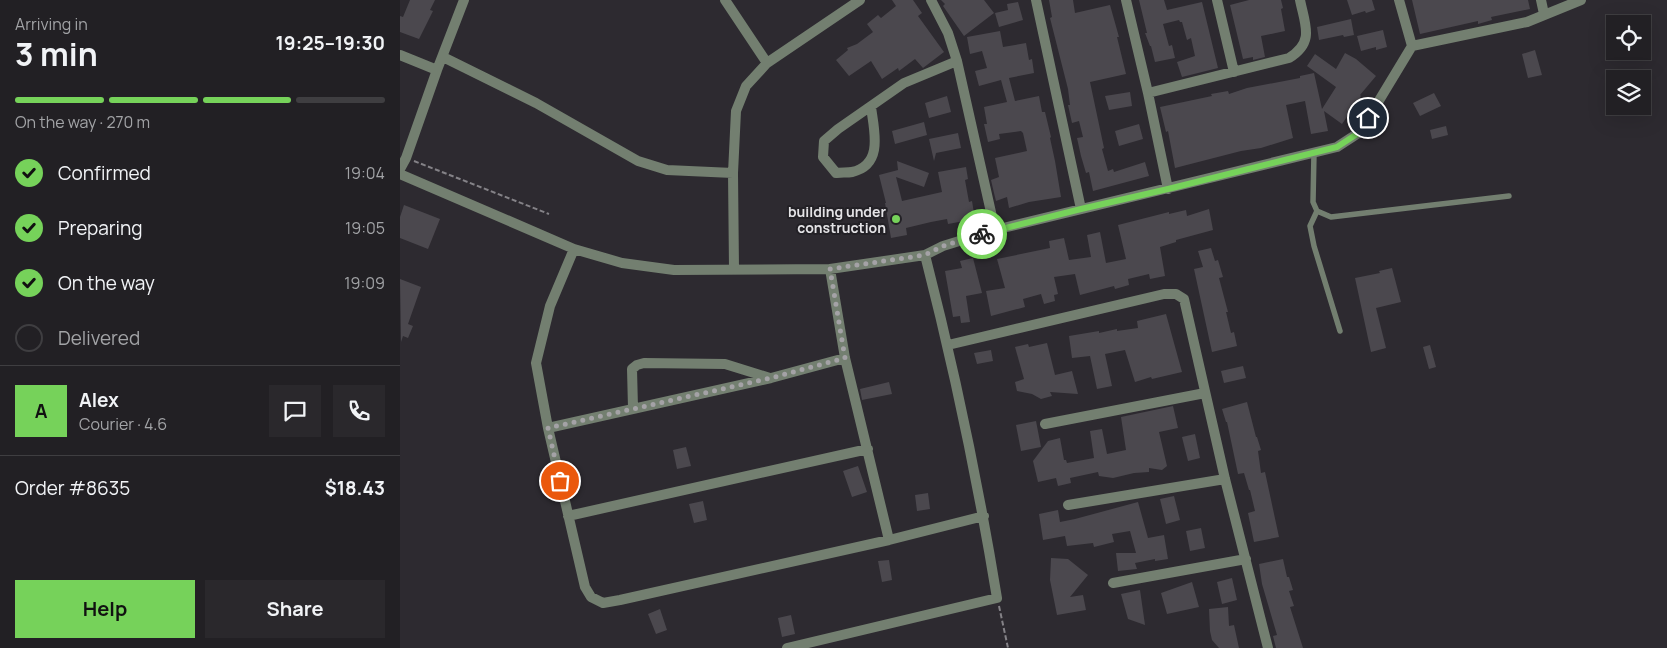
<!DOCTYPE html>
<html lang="en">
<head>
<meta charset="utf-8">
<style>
  body { margin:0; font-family:Manrope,sans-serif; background:#2a282c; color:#f1f3f6; height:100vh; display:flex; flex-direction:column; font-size:19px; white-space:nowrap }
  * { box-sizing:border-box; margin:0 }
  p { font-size:16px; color:#a2a3a6 }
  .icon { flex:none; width:28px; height:28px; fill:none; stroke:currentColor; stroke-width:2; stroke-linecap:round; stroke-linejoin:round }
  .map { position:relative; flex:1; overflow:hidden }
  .drawer { display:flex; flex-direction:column; background:#222024; width:400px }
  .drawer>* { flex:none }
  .tools { position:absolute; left:1206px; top:15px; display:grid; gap:10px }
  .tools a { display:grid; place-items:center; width:45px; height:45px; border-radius:0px; background:#222024; box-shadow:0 5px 20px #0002,0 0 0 1px #3f3e41; font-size:25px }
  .pin { position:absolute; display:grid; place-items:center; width:42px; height:42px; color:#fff; margin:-21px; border:2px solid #fff; border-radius:50%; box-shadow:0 1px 5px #0007 }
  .courier { position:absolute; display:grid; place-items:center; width:50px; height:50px; margin:-25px; border:4px solid #76d25a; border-radius:50%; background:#fff; color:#222; box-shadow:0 1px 6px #0007 }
  .headline em { font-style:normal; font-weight:700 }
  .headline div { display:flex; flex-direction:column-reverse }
  .headline { display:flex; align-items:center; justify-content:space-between; height:85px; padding:0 15px }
  h1 { font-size:32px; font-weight:700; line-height:38px }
  .bar { display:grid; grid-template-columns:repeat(4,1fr); gap:8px 5px; align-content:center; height:60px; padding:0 15px }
  .bar i { height:6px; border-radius:4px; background:#3f3e41 }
  .bar .selected { background:#76d25a }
  .bar p { grid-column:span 4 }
  .line { display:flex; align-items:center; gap:12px; padding:0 15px; border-top:1px solid #3f3e41 }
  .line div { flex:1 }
  .round { display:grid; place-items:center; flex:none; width:52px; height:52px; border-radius:0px; background:#2a282c }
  ol { padding:0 15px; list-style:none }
  li { display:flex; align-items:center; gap:15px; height:55px }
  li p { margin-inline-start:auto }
  li .icon { padding:5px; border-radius:50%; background:#76d25a; color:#111; stroke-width:4 }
  li:last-child { color:#a2a3a6 }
  li i { width:28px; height:28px; border:2px solid #3f3e41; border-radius:50% }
  .cta { display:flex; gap:10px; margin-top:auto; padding:10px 15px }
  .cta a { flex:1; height:58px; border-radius:0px; background:#76d25a; color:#111; font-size:20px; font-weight:700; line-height:58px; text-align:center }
  .cta a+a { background:#2a282c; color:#f1f3f6 }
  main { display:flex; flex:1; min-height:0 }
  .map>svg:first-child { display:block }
  .building { fill:#4b484e }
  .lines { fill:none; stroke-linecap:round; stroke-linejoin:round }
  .path { stroke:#848287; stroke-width:2; stroke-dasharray:5 2.5; stroke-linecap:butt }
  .service { stroke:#737f70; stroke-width:5.5 }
  .minor { stroke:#737f70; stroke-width:10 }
  .done { stroke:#a4a2a6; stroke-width:5; stroke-dasharray:0 9 }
  .route { stroke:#76d25a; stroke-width:6 }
  .poi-dot { fill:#76d25a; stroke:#232126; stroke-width:2 }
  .labels { text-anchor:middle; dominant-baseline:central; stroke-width:4; stroke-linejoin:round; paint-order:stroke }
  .poi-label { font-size:14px; font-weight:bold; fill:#e4e3e6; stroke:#232126; text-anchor:end }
</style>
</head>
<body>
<main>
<section class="drawer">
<div class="headline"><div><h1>3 min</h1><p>Arriving in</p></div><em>19:25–19:30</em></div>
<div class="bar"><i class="selected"></i><i class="selected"></i><i class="selected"></i><i></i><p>On the way · 270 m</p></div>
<ol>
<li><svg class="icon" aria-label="check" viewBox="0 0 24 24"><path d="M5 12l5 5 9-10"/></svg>Confirmed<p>19:04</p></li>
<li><svg class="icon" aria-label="check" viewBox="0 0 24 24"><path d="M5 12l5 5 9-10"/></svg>Preparing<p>19:05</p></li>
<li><svg class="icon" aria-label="check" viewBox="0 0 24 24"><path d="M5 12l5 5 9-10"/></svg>On the way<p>19:09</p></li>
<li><i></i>Delivered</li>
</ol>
<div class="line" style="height:90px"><b class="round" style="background:#76d25a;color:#111">A</b><div><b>Alex</b><p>Courier · 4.6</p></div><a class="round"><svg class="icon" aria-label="chat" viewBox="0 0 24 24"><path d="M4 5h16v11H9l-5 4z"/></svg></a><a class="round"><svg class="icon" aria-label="phone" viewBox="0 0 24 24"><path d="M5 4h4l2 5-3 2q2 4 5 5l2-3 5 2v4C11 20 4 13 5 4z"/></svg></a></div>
<div class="line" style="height:65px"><div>Order #8635</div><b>$18.43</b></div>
<div class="cta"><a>Help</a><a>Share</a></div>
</section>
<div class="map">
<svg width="1267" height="648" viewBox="0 0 1267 648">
  <rect width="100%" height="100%" fill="#2d2a30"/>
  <!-- building -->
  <path class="building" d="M10,0h25l-5,10 3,1 -14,28 -19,-7v-16l3,1z
    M492,0h21l9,13 -4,3 26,36 -21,16 -8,-9 -16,12 -1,-3 -16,11 -11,-18 -22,15 -13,-16 12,-10 -1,-2 10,-4 16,-12 -6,-8 11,-9 3,3 15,-12z
    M541,0h43l10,13 -30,23 -21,-30 2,-2z
    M649,0h24l2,13 35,-8 9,32h-2l9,37 -36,8 14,66 -2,1 6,22 5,-2 1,3 31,-10 4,14 -56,15 -4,-19 -3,1 -5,-17 -4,-18 6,-1 -4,-16 -7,2 -4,-18h2l-2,-16 -18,-71 2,-1z
    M739,0h25l3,10 35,-8 16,66 -36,9 -5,-15 18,-6 -4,-18 -4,2 -5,-18h-2l-1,-2 -16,4 6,22 3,-1 3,13 -20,4 -4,-16h-1l-5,-13h2z
    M849,0h32l2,8 -2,1 4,22 -24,5 4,21 -12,3v-3l-10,2 -13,-54z
    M947,0h25l3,10 -9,3 -1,-2 -13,4z
    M1012,0h116l2,9 -39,8 1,3 -14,4v-3l-58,13z
    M618,2l5,18 -24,7 -4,-14 13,-3 -1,-6z
    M951,19l3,16 -10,2 -1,-2 -24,5 -2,-13z
    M983,30l4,17 -11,3v-3l-15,4 -4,-15z
    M600,31l3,16 23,-4 3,17 3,-1 2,14 -25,5 6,23 24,-5 3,16h3l6,25 -1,1 5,23 6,36 -32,5 -20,6 -2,-11 -11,4 -2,-8 -3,-13 8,-3 -4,-19 32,-7 -4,-18 -2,-2 -22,3 1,5 -12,3 -4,-18h3l-3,-17 23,-5 -6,-22 -22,6 -4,-15 12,-3 -5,-17 -12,3 -3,-17z
    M1135,50l7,25 -14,3 -6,-24z
    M945,53l11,6 20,17 -16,19 1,1 -19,28 -18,-13 4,20 -17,3 -6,-33 -19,4 7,33 -32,10 -20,3 -66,17 -7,-37 -2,1 -6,-25 52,-11 -1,-2 17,-3 1,3 18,-6 53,-10v-2l14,-3 8,36 14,-22 -29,-21 8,-12 21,15z
    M730,92l2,14 -23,4 -4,-14z
    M1034,93l7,13 -21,10 -7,-13z
    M547,96l4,16 -22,6 -4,-15z
    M524,122l3,13 -32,9 -3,-13z
    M739,124l4,15 -24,7 -4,-15z
    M1046,126l2,9 -16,4 -2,-9z
    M558,133l3,15 -25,5 -2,8 -5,-22z
    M497,161l32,12 -5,14 -28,-10 6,24 40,-9 -4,-20 28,-5 2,12 -3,1 4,22 3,-1 3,18 -27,5 -1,-5 -16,3 -25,6 1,7 -16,3 -6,-35h1l-7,-28 19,-5z
    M4,205l36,14 -12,30 -28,-11v-21z
    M809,209l4,21 -37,10v2l-16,5 5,29 -15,3 -1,-5 -21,5 1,6 -14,4 -1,-3 -34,9 -5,-21 -21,3 4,17 -4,1 1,6 -11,3 -3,-10 -18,5 2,8 -34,9 -5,-25 19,-3 -8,-29 53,-11 -1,-7 15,-3 5,22 22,-3 -4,-22 13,-3 6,31 20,-4 -8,-34 51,-13v2l17,-4 1,6z
    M811,248l4,13 3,-1 5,17 -4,1 5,19 4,15h-2l5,21 3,-1 3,14 -25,6 -18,-83 9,-2 -5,-16z
    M573,258l9,35 -16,3 4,26 -9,1 -1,-7 -7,1 -8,-46 17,-3 -2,-7z
    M992,268l9,34 -25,6 10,40 -15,4 -16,-74 25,-5 -1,-2z
    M0,279l21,8 -13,37 5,2 -5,12 -5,-2 -2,6z
    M766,314l16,58 -30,7 -1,-2 -16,5 -10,-32 -20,4 7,32 -15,3 -7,-33 -18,2 -3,-22 30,-5v2l18,-4v2l21,-3 -1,-7z
    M647,343l8,32 17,-4 6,23 -28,-2 2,4 -11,3 -9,-5 -15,-3 -2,-9 9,-3 -9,-32 13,-3 1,3z
    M1030,345l6,22 -7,2 -6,-22z
    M591,350l2,11 -16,3 -3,-11z
    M843,366l3,12 -22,5 -3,-12z
    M489,382l3,12 -30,6 -2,-11z
    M847,402l9,35h1l4,13 -3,1 3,22 4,-1 14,65 -25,5 -6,-29 7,-2 -5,-21h-1l-5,-17 -6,1 -11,-52h-1l-4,-13z
    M773,406l5,22 -19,4 8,34 -5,4 -13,-2v4l-15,1 -21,5 -14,-2 -1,-4 -28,6 1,5 -13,3 -2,-8 -18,4 -5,-21 15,-20 12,-3 4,22h2l1,3 27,-5 -4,-27 12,-2 5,25 19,-4 -5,-33z
    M636,421l5,26 -20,4 -5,-26z
    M795,434l5,24 -12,3 -6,-24z
    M286,447l5,19 -14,3 -4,-19z
    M458,466l9,26 -15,5 -9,-26z
    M528,493l2,16 -13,2 -2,-16z
    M774,496l6,24 -14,4 -6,-25z
    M303,501l4,19 -13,3 -5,-19z
    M738,502l10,36 16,-3 4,24 -13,2v-2l-20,4 2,6 -19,2 -2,-18h20l-6,-22 -18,3 2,8 -20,5 -1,-4 -26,3 -2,-10 -22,4 -4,-26 19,-4 2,12 15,-3z
    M801,528l4,20 -15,3 -4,-20z
    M651,558l17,1 20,16 -18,22 13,-2 3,15 -29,5 -7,-35z
    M883,559l4,18h2l4,13 -4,1 5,15 -4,1 13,41h-27l-3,-12 4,-1 -15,-51 -3,-20z
    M489,560l3,20 -10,2 -4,-21z
    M832,578l5,22 -15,4 -5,-22z
    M792,582l7,25 -32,7 -6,-21z
    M740,590l5,35 -17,-6 -7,-25z
    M828,607l1,19 5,-1 5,23h-20l-7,-8 -2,-9 -1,-22z
    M260,609l7,21 -11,4 -8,-20z
    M391,615l4,19 -13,3 -4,-19z"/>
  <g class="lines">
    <!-- path -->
    <path class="path" d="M14,161l135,53
      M599,606l9,42"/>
    <!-- service -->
    <path class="service" d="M914,153l-1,49 4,9 14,6 178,-21
      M917,211l-7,15 4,20 26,85"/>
    <!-- minor -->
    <path class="minor" d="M325,0l42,63
      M531,0l17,33 9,28 38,169
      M636,0l45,209
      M726,0l22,93
      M817,0l17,72
      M999,0l13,46 115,-24 54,-22
      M1141,0l3,14
      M0,55l37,15
      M43,57l93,46 102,58 29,9 66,3
      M471,107c3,23 13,58 -19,65 -5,1 -11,0 -16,1l-13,-16 1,-16 14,-12 66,-46 53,-22
      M0,169l6,-11 31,-88 27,-70
      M0,174l174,75 -24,57 -14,57 12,65 37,159 6,10 12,6 17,-3 269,-60 95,-24
      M768,189l-20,-96 141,-35c26,-16 16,-33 11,-58
      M174,249l48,14 52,7 156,-1 95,-14c29,113 53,227 72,343l-210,50
      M525,255l18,-9 52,-16 342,-83 23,-15 52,-86
      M334,269l-1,-96 3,-62 10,-25 21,-23 93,-63
      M430,269l15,89 44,182
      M548,345l216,-51h12l8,5 41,180 43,169
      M233,408l-1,-39 5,-4 7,-2 81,1 45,14
      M645,424l160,-31
      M148,428l223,-50 74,-20
      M668,505l157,-26
      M168,516l300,-67
      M713,583l133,-24"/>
  </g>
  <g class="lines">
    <!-- done -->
    <path class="done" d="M160,481l-12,-53 223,-50 74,-20 -15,-89 95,-14 18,-9 39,-12"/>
    <!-- route -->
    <path class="route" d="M582,234l99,-25 87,-20 169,-42 23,-15 8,-14"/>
  </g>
  <!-- markers -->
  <circle class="poi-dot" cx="496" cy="219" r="5"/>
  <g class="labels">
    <!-- poi labels -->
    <g class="poi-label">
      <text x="486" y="211">building under<tspan x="486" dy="16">construction</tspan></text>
    </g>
  </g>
</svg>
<div class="tools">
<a><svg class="icon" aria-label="locate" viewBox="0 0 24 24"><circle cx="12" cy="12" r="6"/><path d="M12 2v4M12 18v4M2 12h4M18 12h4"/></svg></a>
<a><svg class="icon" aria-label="layers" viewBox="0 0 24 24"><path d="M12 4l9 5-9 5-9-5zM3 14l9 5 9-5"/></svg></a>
</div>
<div class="pin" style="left:160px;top:481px;background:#ea580c"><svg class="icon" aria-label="bag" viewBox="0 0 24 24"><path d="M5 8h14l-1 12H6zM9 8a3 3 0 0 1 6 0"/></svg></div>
<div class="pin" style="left:968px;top:118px;background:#1f2937"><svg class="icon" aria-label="home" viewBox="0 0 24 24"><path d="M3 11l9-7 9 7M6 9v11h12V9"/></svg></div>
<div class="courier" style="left:582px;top:234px"><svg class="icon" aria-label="bike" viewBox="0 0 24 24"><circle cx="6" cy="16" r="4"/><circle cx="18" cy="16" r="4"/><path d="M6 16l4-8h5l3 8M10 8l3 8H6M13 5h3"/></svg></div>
</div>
</main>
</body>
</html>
